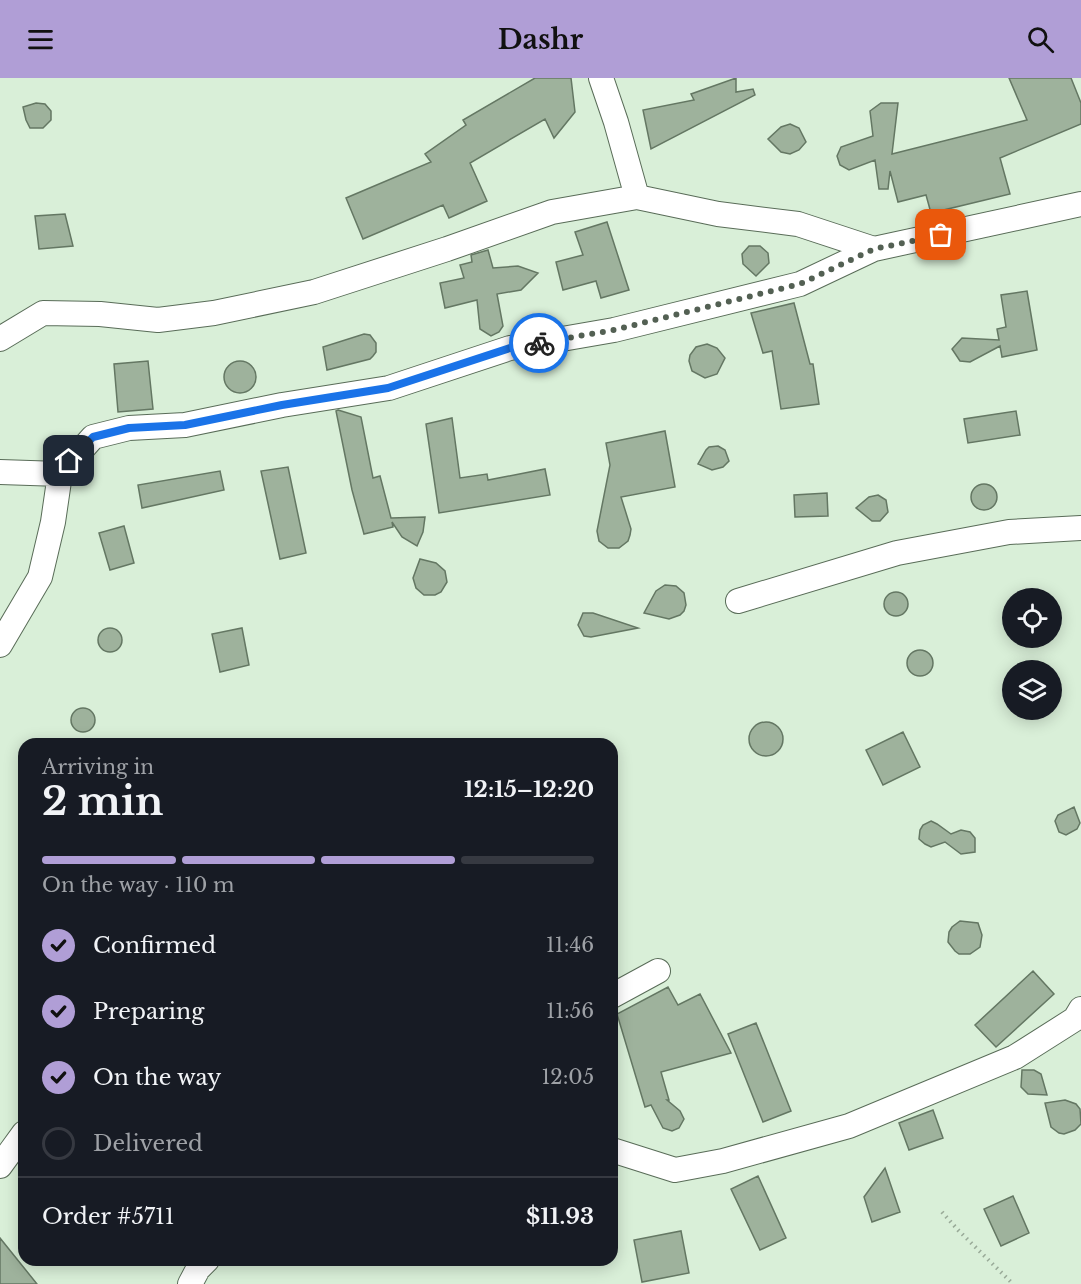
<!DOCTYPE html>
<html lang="en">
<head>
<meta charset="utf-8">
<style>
  body { margin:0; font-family:"Libre Baskerville",serif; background:#20242c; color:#f1f3f6; height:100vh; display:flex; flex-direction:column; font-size:22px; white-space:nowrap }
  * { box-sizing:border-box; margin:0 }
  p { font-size:20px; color:#9ea1a6 }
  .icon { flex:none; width:33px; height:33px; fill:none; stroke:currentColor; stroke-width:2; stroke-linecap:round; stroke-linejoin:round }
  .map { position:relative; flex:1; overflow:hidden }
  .details { position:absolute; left:18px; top:660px; width:600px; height:528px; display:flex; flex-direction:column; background:#171b24; border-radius:18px; box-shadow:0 3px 15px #0003 }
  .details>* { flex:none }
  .buttons { position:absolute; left:1002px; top:510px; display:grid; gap:12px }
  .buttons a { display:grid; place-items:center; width:60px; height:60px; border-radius:50%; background:#171b24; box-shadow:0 3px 15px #0003; font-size:30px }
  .pin { position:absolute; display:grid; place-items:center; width:51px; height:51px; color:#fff; margin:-26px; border-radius:12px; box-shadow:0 3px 9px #0006 }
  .courier { position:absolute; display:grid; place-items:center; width:60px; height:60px; margin:-30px; border:4px solid #1a73e8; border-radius:50%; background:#fff; color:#222; box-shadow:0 2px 8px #0007 }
  .overview em { font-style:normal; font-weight:800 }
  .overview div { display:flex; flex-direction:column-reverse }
  .overview { display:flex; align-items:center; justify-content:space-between; height:102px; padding:0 24px }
  h1 { font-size:39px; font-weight:800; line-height:45px }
  .bar { display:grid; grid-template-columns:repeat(4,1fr); gap:9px 6px; align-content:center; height:72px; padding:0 24px }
  .bar i { height:8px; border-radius:4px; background:#363941 }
  .bar .on { background:#b09ed6 }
  .bar p { grid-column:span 4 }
  .line { display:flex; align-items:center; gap:15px; padding:0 24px; border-top:2px solid #363941 }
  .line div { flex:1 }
  ol { padding:0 24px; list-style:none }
  li { display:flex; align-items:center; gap:18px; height:66px }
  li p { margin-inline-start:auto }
  li .icon { padding:6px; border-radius:50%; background:#b09ed6; color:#111; stroke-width:4 }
  li:last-child { color:#9ea1a6 }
  li i { width:33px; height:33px; border:3px solid #363941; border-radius:50% }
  header { display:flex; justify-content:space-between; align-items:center; height:78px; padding:0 24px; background:#b09ed6; color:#111; font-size:27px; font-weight:800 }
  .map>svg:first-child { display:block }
  .building { fill:#9eb29c; stroke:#647763; stroke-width:1.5 }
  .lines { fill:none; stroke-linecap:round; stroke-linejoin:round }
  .street-casing { stroke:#596c58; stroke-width:26 }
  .path { stroke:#99aa98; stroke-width:4; stroke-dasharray:1.5 4.5; stroke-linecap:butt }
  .street { stroke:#fff; stroke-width:24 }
  .done { stroke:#536053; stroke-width:6; stroke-dasharray:0 10.8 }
  .route { stroke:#1a73e8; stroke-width:8 }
</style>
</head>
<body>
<header><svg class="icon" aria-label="menu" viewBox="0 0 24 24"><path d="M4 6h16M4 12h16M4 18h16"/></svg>Dashr<svg class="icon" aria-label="search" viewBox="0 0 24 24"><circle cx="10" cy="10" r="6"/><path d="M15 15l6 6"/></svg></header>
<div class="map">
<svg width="1081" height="1206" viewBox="0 0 1081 1206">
  <rect width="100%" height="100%" fill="#d9efd8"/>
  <!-- building -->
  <path class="building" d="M535,0h36l4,34 -21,26 -9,-19 -75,44 17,38 -38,17 -6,-13 -80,34 -17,-41 85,-36 -6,-8 41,-29 -3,-5z
    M736,0v14l17,-3 2,6 -104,54 -8,-39 51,-10 -3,-6z
    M1009,0h62l10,25v21l-81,34 10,36 -79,19 -5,-18 -28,7 -8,-31 -2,18h-9l-4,-29 -26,10 -9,-5 -3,-9 4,-9 32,-11 -3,-25 11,-8h17l-6,51 135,-34z
    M36,25l9,1 6,7v9l-8,8h-13l-4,-8 -3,-13z
    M790,46l9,4 7,14 -7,8 -9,4 -9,-2 -13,-13 13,-12z
    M65,136l8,32 -34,3 -4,-33z
    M607,144l22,68 -28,8 -5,-17 -33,9 -7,-28 27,-7 -8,-23z
    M749,168h11l8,7 1,10 -13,13 -13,-12 -1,-10z
    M488,172l5,18 25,-2 20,7 -17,17 -24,4 6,32 -4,6 -8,4 -11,-7 -3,-29 -32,8 -5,-25 24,-5 -4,-13 12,-3 -1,-7z
    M1027,213l10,59 -35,7 -2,-11 -30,16 -10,-1 -8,-12 10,-11 37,2 -2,-11 9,-2 -5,-32z
    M794,225l16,61h3l6,40 -38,5 -9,-58 -9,2 -12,-40z
    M364,256l6,1 6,8v9l-3,4 -3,3 -43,11 -4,-23z
    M707,266l10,4 8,10 -8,16 -12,4 -13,-7 -3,-10 1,-6 6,-8z
    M148,283l5,48 -35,3 -4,-48z
    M224 299a16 16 0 1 1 32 0a16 16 0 1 1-32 0Z
    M338,332l23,7 12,61 7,-2 11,42 34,-1 -2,15 -6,14 -15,-9 -10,-15 1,5 -29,7 -12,-44 -16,-79z
    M1016,333l4,24 -52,8 -4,-24z
    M452,340l8,60 27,-4 1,6 57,-11 5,26 -111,18 -13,-89z
    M665,353l10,56 -54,10 10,32 -1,6 -2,6 -9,7h-11l-9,-7 -2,-10 13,-66 -4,-22z
    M718,368l7,4 4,11 -6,6 -11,3 -14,-6 8,-14 3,-3z
    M288,389l18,86 -26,6 -19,-88z
    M220,393l4,19 -82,18 -4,-23z
    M971 419a13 13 0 1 1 26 0a13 13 0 1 1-26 0Z
    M827,415l1,23 -33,1 -1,-22z
    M878,417l8,5 2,12 -8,9h-8l-16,-13 13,-11z
    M124,448l10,37 -24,7 -11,-37z
    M420,481l16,4 9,8 2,11 -6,10 -6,3h-11l-8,-7 -3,-10z
    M665,507l11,1 8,7 2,12 -2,6 -4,4 -11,4 -25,-6 12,-22z
    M884 526a12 12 0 1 1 24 0a12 12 0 1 1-24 0Z
    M583,535h10l45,15 -47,9 -7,-1 -6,-11z
    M98 562a12 12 0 1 1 24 0a12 12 0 1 1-24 0Z
    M242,550l7,37 -29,7 -8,-38z
    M907 585a13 13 0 1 1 26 0a13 13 0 1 1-26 0Z
    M71 642a12 12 0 1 1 24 0a12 12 0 1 1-24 0Z
    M749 661a17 17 0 1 1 34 0a17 17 0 1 1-34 0Z
    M903,654l17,35 -37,18 -17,-35z
    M1074,729l6,16 -3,6 -11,6 -7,-3 -4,-11 3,-6z
    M931,743l6,3 14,10 10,-4 9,2 5,6v14l-14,2 -16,-12 -14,5 -6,-3 -6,-5 1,-9 3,-5z
    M960,843l18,2 4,12 -2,12 -10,7h-11l-4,-3 -7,-9 1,-10 3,-5z
    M1033,893l21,23 -58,53 -21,-22z
    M668,909l10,18 22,-11 31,59 -70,19 8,28h-2l13,11 4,8 -5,9 -7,3 -9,-3 -12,-23 -6,2 -28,-93z
    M756,945l35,88 -28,11 -35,-88z
    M1022,992h12l7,4 6,21 -19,-1 -7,-7z
    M1065,1022l11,4 4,5 1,15 -6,6 -11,4 -5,-1 -8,-6 -6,-24z
    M933,1032l10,28 -34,12 -10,-27z
    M885,1090l15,44 -28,10 -8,-25z
    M758,1098l28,62 -26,12 -29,-61z
    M1013,1118l16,37 -28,13 -17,-37z
    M681,1153l8,42 -47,9 -8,-42z
    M0,1160l37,46h-37z"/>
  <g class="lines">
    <defs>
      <path id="street" d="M601,0l15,44 21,75
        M0,261l43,-26 57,1 58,6 56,-7 100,-21 133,-43 105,-37 85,-15 81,17 80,10 76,25 207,-45
        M0,394l60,2 33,-37 36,-9 56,-3 97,-20 107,-17 121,-40 104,-18 186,-46 74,-35
        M738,523l159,-48 112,-21 72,-4
        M0,567l40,-68 13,-55 7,-48
        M612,918l46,-25
        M612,1072l63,20 48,-9 126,-35 166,-69 60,-38 6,-10
        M0,1088l24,-33
        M190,1206l8,-15 9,-9"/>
    </defs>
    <!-- street casing -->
    <use href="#street" class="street-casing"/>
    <!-- path -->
    <path class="path" d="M942,1134l16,18 55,54"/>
    <!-- street -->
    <use href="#street" class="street"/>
  </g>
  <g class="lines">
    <!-- done -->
    <path class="done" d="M539,265l75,-13 186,-46 74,-35 67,-14"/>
    <!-- route -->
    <path class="route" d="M69,383l24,-24 36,-9 56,-3 97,-20 106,-17 122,-40 29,-5"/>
  </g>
</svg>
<div class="buttons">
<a><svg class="icon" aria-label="locate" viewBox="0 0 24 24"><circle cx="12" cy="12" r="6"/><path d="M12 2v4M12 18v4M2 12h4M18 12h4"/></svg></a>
<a><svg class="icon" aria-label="layers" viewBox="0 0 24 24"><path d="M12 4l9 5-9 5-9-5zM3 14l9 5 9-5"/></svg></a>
</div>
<div class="pin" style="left:941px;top:157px;background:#ea580c"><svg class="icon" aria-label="bag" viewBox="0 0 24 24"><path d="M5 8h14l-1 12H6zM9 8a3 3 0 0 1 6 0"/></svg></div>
<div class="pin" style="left:69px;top:383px;background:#1f2937"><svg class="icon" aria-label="home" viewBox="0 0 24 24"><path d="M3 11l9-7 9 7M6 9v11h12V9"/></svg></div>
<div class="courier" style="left:539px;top:265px"><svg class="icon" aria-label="bike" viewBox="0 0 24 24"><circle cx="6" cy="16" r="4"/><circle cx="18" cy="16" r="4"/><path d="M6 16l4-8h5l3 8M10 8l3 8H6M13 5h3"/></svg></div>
<section class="details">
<div class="overview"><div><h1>2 min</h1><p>Arriving in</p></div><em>12:15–12:20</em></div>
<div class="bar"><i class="on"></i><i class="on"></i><i class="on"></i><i></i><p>On the way · 110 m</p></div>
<ol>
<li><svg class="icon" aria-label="check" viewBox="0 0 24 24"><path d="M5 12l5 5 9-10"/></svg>Confirmed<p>11:46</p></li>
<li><svg class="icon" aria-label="check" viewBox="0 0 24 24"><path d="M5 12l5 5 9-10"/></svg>Preparing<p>11:56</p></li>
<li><svg class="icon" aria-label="check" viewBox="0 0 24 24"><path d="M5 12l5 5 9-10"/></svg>On the way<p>12:05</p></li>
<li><i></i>Delivered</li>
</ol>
<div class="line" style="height:78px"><div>Order #5711</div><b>$11.93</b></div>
</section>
</div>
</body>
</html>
